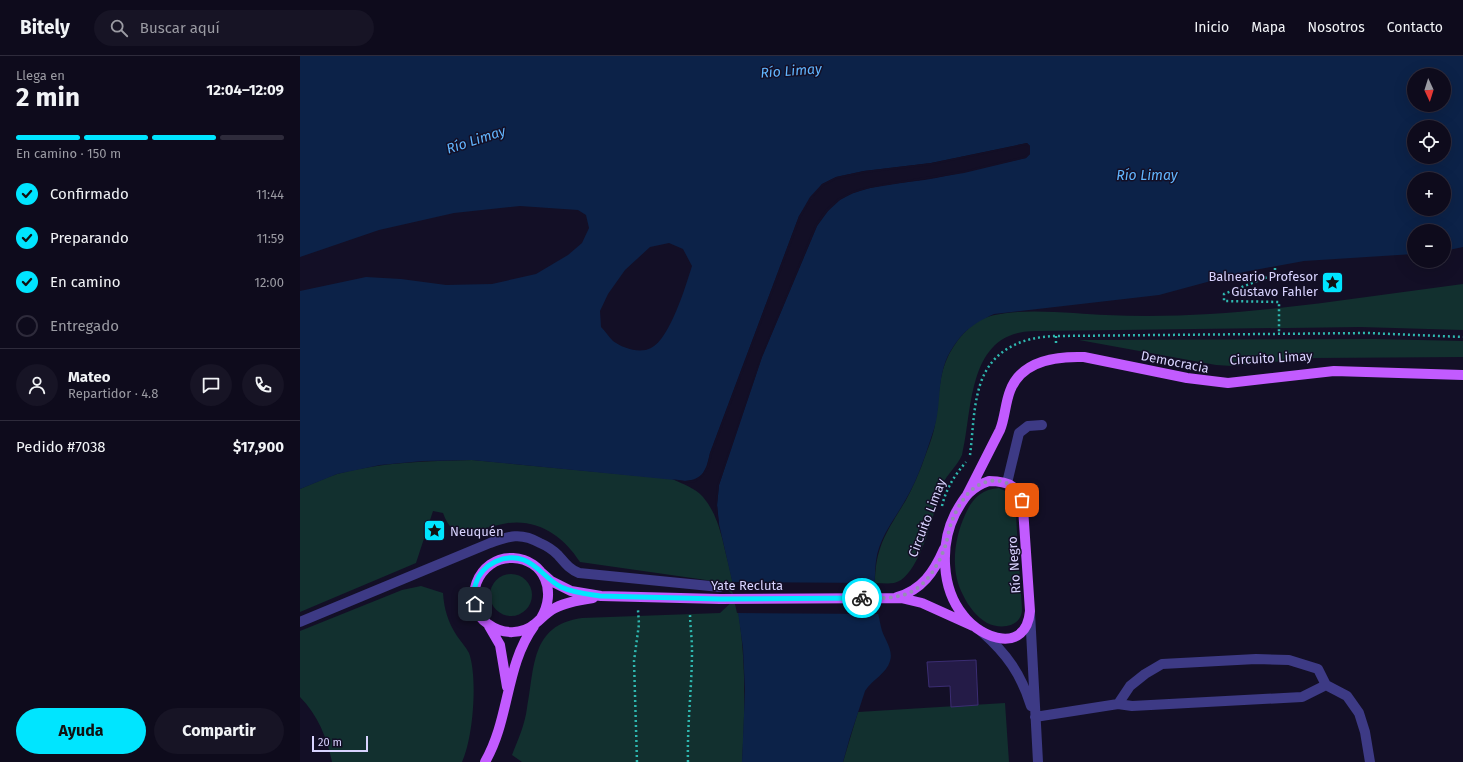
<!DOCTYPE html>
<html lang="es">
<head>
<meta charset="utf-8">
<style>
  body { margin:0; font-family:"Fira Sans",sans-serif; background:#171425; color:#f1f3f6; height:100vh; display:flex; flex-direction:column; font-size:15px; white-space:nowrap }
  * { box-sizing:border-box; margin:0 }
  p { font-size:13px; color:#9b9ba3 }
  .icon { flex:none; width:22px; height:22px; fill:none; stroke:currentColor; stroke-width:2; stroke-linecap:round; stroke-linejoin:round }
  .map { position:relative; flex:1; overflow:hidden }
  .panel { display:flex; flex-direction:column; background:#0e0b1c; width:300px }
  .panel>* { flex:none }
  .needle { width:26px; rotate:176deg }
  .tools { position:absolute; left:1107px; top:12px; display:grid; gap:8px }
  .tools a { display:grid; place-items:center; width:44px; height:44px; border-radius:50%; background:#0e0b1c; box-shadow:0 4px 16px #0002,0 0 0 1px #2e2b3b; font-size:20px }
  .scale { position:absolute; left:12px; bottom:10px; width:56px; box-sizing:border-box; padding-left:4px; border:2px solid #d9d4ff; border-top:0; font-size:11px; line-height:14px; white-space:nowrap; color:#d9d4ff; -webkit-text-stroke:3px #130f26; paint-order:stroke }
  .pin { position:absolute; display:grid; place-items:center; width:34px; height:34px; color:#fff; margin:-17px; border-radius:8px; box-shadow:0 2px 6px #0006 }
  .courier { position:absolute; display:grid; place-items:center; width:40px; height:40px; margin:-20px; border:3px solid #00e5ff; border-radius:50%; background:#fff; color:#222; box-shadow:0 1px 5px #0007 }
  .headline em { font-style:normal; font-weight:700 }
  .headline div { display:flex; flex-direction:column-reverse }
  .headline { display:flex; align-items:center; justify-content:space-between; height:68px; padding:0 16px }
  h1 { font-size:26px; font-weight:700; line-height:30px }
  .bar { display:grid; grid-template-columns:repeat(4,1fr); gap:6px 4px; align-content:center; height:48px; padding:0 16px }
  .bar i { height:5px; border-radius:3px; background:#2e2b3b }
  .bar .selected { background:#00e5ff }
  .bar p { grid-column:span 4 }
  .line { display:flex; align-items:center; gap:10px; padding:0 16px; border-top:1px solid #2e2b3b }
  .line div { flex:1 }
  .round { display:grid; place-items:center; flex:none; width:42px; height:42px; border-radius:21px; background:#171425 }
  ol { padding:0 16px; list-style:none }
  li { display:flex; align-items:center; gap:12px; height:44px }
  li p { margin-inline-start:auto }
  li .icon { padding:4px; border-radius:50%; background:#00e5ff; color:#111; stroke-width:4 }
  li:last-child { color:#9b9ba3 }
  li i { width:22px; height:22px; border:2px solid #2e2b3b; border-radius:50% }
  .button { display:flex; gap:8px; margin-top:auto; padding:8px 16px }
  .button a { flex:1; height:46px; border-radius:24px; background:#00e5ff; color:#111; font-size:16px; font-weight:700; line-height:46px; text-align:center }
  .button a+a { background:#171425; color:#f1f3f6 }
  header { display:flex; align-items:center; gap:24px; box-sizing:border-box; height:56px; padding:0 20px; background:#0e0b1c; border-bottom:1px solid #2e2b3b }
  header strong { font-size:19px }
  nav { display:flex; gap:22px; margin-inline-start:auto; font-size:14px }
  .search { width:280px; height:36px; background:#171425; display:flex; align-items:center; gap:10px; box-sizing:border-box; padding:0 14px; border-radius:22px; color:#9b9ba3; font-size:15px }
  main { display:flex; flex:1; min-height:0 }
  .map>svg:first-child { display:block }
  .green { fill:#12302f }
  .water { fill:#0c2248; fill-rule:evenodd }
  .pier { fill:#130f26 }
  .building { fill:#241b47; stroke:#3b2d73 }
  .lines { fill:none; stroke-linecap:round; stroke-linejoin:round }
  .path { stroke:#2fb8b0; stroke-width:2.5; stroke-dasharray:2 3; stroke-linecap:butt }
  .minor { stroke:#3d3a85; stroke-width:10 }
  .major { stroke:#c25bff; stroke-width:10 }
  .done { stroke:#948fb3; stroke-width:4; stroke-dasharray:0 7.2 }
  .route { stroke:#00e5ff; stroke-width:5 }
  .labels { text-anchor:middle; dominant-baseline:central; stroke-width:3; stroke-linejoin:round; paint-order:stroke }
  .poi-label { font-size:13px; fill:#d9d4ff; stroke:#130f26; text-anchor:end }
  .street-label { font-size:13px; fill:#d9d4ff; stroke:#130f26 }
  .water-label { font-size:14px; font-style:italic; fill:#62b6ff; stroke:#130f26 }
</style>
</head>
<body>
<header>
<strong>Bitely</strong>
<div class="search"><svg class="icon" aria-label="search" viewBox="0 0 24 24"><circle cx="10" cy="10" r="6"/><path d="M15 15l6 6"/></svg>Buscar aquí</div>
<nav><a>Inicio</a><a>Mapa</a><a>Nosotros</a><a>Contacto</a></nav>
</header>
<main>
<section class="panel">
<div class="headline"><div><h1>2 min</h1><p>Llega en</p></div><em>12:04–12:09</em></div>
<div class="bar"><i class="selected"></i><i class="selected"></i><i class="selected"></i><i></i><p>En camino · 150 m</p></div>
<ol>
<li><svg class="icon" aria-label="check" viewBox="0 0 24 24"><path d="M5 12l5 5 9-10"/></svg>Confirmado<p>11:44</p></li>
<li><svg class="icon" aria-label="check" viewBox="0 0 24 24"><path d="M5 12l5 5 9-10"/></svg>Preparando<p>11:59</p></li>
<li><svg class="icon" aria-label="check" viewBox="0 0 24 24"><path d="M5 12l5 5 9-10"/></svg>En camino<p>12:00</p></li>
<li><i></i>Entregado</li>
</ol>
<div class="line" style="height:72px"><a class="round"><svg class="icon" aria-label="person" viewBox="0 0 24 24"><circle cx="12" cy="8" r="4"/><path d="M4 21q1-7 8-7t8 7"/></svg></a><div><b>Mateo</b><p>Repartidor · 4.8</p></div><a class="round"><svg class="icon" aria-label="chat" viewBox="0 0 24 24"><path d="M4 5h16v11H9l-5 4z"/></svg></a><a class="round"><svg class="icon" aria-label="phone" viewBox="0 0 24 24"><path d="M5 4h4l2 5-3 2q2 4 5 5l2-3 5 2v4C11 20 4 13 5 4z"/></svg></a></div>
<div class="line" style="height:52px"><div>Pedido #7038</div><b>$17,900</b></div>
<div class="button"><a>Ayuda</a><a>Compartir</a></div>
</section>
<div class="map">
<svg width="1163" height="706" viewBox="0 0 1163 706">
  <rect width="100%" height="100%" fill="#130f26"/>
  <!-- green -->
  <path class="green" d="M1163,228v46l-103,-3 -317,4c-8,0 -17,0 -25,2 -51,12 -46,83 -56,122 -5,11 -14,18 -20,30 -7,22 -22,93 -48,98 -6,1 -13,0 -19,0 0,-37 13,-53 31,-83 6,-11 11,-23 16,-35 4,-13 11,-27 13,-41 3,-15 3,-31 6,-46 4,-22 17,-42 34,-55 26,-19 99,-9 131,-8 120,6 238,-16 357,-31z
    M1075,283l88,2v16l-148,1 -83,8 -16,-1 -137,-25z
    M172,404l200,19c11,5 23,9 31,18 16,19 19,42 25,65 4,18 9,36 11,54 7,48 6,97 3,146h-220l-10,-7c6,-15 13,-31 15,-47 8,-40 3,-83 55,-90l138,-5 16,-15 -16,-16 -140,-20c-16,-25 -41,-43 -72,-39 -7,1 -14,3 -21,5 -3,2 -7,5 -11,5 -18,3 -27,-3 -33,-20l-10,-2 -17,52 -116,49v-123c12,-5 25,-11 37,-15 44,-12 90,-13 135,-14z
    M699,432l10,5 6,7 7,109c0,18 -21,21 -35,14 -10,-6 -19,-17 -24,-28 -13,-24 -9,-56 2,-80 7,-16 16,-26 34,-27z
    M190 539a21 21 0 1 1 42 0a21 21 0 1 1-42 0Z
    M121,530l22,7c1,16 5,29 14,43 4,6 9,11 12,17 9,25 4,86 -7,109h-130c-5,-24 -14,-47 -32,-65v-66l102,-41z
    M705,647l4,59h-166l15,-50z"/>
  <!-- water -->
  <path class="water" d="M0,0h1163v191l-19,4v-20h-30v23l-110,7 -60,11 -85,23 -165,19c-22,10 -32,18 -44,38 -14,24 -8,52 -16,77 -8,24 -15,48 -28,70 -11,20 -27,38 -30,62 -3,22 0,44 5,66 2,11 13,22 9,34 -3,12 -18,19 -25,30l-15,46 -7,25h-101l3,-72 -2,-42 -7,-50 -17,-74 -2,-19 2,-20 43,-128 55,-131c7,-10 14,-21 24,-27 28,-16 64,-15 95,-21 30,-6 60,-14 90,-20l4,-4v-8l-3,-3 -96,20 -67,8 -28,6 -14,7 -23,32 -89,237c-4,17 -6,26 -25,28l-213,-21 -49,1 -43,4 -43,9 -37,15v-198l66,-14 35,2 45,6 46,-1 44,-10 32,-19 14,-12 7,-15 -3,-13 -8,-5 -58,-4 -66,7 -75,17 -79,27zM1114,19h30v30h-30zM1114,71h30v30h-30zM1114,123h30v30h-30zM369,187l14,6 9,17c-6,19 -22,73 -41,82 -11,6 -29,0 -38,-7 -4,-4 -8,-10 -12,-14l-1,-16 8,-17 17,-24 25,-23z"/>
  <!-- pier -->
  <path class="pier" d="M727,87l3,3v8l-4,4 -62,15 -94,15 -17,5 -13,7 -12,11 -11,15 -55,131 -43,128 -2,20 2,19 -3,-5 -1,-14 2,-20 44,-129 54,-131 11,-16 13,-11 14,-7 17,-5 93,-15 62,-15 3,-3v-6l-2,-2 -95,20 -67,8 -28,6 -13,7 -11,12 -11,19 -89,237 -3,13 -6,9 -8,6 -10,1 -13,-4 13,2 10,-1 7,-5 5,-9 3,-13 89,-237 11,-19 12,-13 14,-7 28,-6 67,-8z
    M430,526l147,1v11l3,20 -143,-1z"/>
  <!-- building -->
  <path class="building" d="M676,604l2,45 -27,2 -1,-21 -21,1 -2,-25z"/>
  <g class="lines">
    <!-- path -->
    <path class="path" d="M975,212v6l-51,20v7l55,1v32
      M756,280v9
      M670,399c3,-23 3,-48 10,-70 11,-35 41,-48 76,-49l312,-3 95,4
      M642,450c4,-17 12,-30 24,-44
      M337,706l-3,-101 5,-37 -1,-14
      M388,706c-1,-37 4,-75 4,-112 0,-12 -2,-25 -2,-37"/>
    <!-- minor -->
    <path class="minor" d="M707,427l12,-50 9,-7 14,-1
      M730,557l8,149
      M0,566l190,-79c19,-7 31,-11 50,0 7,3 13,7 18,12 7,8 11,14 21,18l141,14
      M682,576c25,22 39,42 49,74
      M818,648l12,-18 15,-12 17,-10 94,-5 33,1 29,9 8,16 21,11 12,17 6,19 5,30
      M735,661l83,-13 14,2 170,-9 24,-12"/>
    <!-- major -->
    <path class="major" d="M689,425c21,0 31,6 34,27l7,103c-4,43 -48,29 -67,4 -22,-27 -23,-71 -8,-101 9,-17 16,-27 34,-33z
      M667,439l33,-65c5,-12 5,-26 10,-39 11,-30 45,-35 74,-34l103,21 41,5 106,-12 129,4
      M242,517l9,8 20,10 30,5 119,3 181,-1 21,5 51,23
      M597,541c25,-7 37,-25 47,-48
      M241,562c16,-26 4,-58 -28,-60 -35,-2 -54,46 -25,66 15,11 34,11 48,-1 6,-5 11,-11 19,-15 11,-6 25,-8 38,-10
      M189,570l11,19 7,42
      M185,706c25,-43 20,-96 49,-136"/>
  </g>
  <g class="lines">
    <!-- done -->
    <path class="done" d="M562,542c21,0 41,2 58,-12 12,-10 21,-27 26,-42 2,-7 3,-16 6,-23 8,-21 23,-43 48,-40 11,2 17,9 22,19"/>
    <!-- route -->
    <path class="route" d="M175,548c-1,-7 -2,-14 1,-21 6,-19 29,-30 48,-23 15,6 23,20 37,27 13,6 26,7 39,9l120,3 142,-1"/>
  </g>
  <!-- icons -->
  <defs>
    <symbol id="sight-square" viewBox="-11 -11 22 22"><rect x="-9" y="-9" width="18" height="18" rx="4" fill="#00e5ff" stroke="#130f26"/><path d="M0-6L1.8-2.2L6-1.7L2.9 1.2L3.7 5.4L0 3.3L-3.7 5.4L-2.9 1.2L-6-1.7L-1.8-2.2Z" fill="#111"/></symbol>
  </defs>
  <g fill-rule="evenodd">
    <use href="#sight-square" x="1020" y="214" width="25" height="25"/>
    <use href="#sight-square" x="122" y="462" width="25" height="25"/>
  </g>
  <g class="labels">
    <!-- poi labels -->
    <g class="poi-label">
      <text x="1018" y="220">Balneario Profesor<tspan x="1018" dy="15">Gustavo Fahler</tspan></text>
      <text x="150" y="475" text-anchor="start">Neuquén</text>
    </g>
    <!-- street labels -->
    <g class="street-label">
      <text transform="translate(971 302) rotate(-3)">Circuito Limay</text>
      <text transform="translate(875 306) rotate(11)">Democracia</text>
      <text transform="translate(627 462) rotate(-69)">Circuito Limay</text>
      <text transform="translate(714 509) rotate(-94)">Río Negro</text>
      <text x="447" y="529">Yate Recluta</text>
    </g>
    <!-- water labels -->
    <g class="water-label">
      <text transform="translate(491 15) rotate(-4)">Río Limay</text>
      <text transform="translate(176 84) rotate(-18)">Río Limay</text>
      <text x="847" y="119">Río Limay</text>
    </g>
  </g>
</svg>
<div class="tools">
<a><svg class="needle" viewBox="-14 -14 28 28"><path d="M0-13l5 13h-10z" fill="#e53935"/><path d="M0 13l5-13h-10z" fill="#9b9ba3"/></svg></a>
<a><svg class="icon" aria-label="locate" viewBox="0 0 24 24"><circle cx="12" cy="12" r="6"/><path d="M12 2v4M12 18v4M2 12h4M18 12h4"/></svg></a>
<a>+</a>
<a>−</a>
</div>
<div class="scale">20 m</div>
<div class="pin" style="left:722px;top:444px;background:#ea580c"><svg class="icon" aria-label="bag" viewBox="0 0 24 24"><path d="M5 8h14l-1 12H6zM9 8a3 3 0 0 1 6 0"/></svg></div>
<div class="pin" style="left:175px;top:548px;background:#1f2937"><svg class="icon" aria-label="home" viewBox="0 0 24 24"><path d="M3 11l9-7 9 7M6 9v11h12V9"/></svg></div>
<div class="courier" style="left:562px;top:542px"><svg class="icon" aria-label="bike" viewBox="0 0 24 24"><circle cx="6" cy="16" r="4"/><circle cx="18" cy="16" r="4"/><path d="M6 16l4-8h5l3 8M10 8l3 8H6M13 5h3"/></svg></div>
</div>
</main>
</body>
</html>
